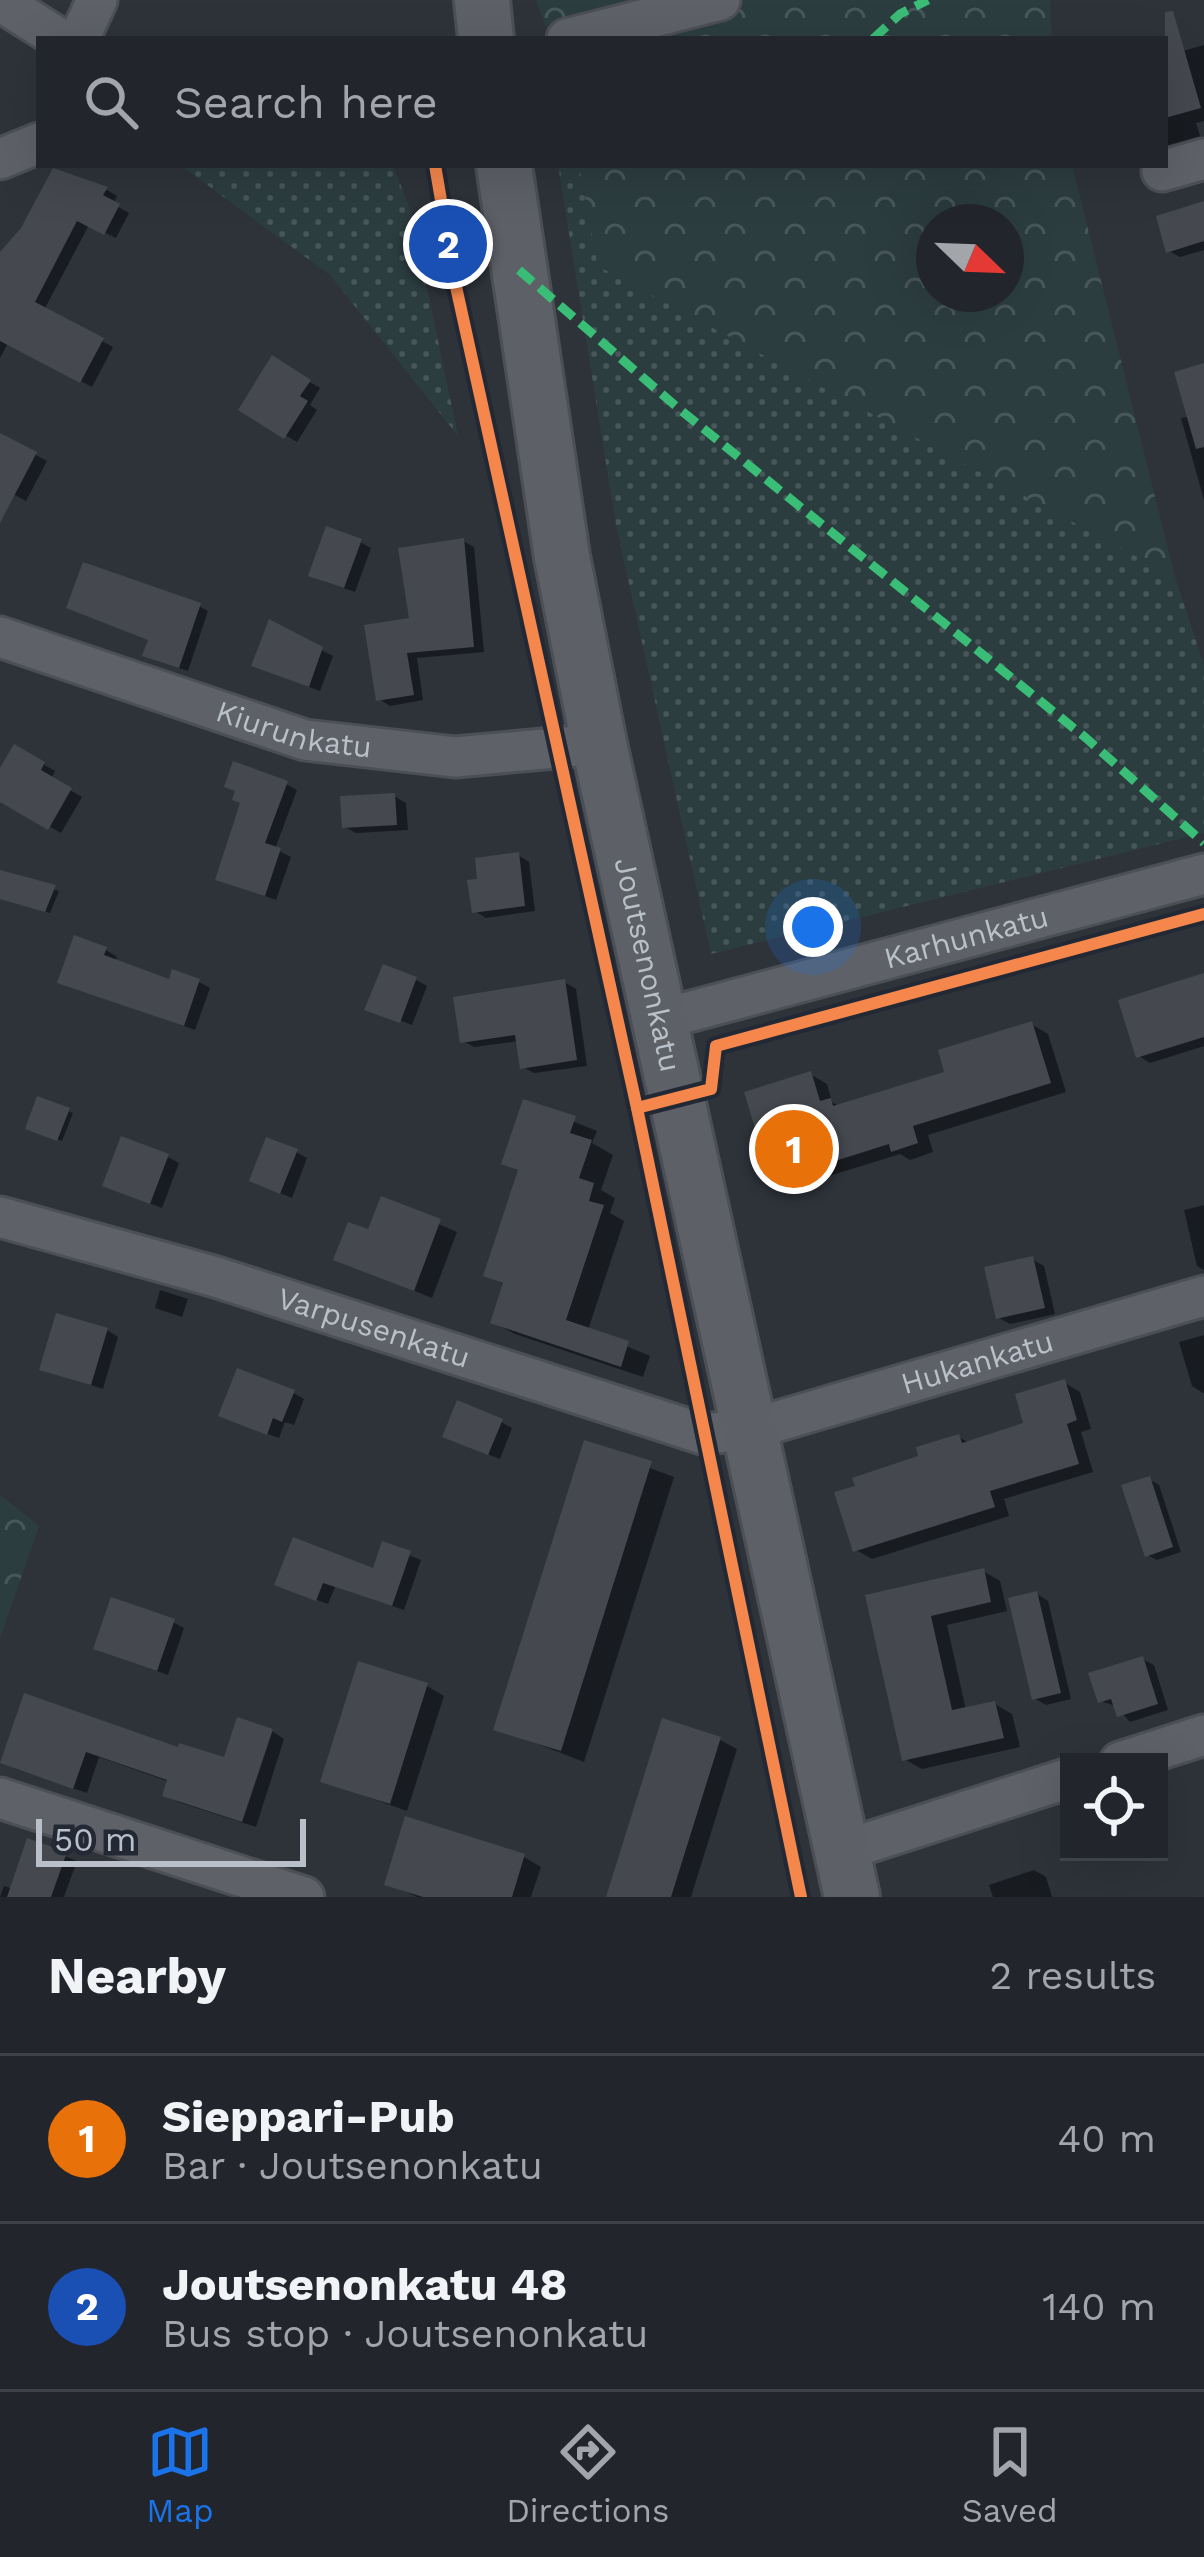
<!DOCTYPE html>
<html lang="en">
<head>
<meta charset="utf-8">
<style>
  :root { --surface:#22262c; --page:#2e3238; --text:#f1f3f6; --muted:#a2a5a9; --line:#3f4348; --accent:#1a73e8 }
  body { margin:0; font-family:"Work Sans",sans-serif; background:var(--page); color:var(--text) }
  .controls { position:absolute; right:36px; bottom:36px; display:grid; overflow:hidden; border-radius:0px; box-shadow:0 12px 48px #0002 }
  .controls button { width:108px; height:108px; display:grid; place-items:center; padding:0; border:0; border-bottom:3px solid var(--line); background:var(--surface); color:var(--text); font:60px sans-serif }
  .compass { position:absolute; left:916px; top:204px; width:108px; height:108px; border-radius:50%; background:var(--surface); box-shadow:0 12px 48px #0002; rotate:113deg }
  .scale { position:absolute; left:36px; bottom:30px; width:270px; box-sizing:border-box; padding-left:12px; border:6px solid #bac0ca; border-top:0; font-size:33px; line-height:42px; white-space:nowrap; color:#bac0ca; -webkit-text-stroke:9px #222935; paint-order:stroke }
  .you { position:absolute; left:813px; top:927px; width:42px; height:42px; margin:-30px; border:9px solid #fff; border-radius:50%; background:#1a73e8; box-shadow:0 0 0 18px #1a73e833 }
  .badge { display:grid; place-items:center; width:78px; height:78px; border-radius:50%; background:var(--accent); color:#fff; font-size:39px; font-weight:700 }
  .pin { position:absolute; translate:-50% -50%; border:6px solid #fff; box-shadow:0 3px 12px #0006 }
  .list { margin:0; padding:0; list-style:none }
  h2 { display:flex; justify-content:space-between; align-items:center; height:156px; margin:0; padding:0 48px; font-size:51px }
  h2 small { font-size:39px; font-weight:400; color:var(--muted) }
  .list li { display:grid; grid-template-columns:78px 1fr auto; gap:36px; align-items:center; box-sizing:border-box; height:168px; padding:0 48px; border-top:3px solid var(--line) }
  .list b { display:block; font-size:45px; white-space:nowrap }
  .list p { margin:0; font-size:39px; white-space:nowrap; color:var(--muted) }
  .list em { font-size:39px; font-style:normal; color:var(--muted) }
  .icon { flex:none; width:66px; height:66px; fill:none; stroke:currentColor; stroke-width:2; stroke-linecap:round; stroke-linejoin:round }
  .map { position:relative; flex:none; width:1204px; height:1897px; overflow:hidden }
  .search { position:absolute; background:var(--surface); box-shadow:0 12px 48px #0002; left:36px; right:36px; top:36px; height:132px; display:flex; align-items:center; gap:30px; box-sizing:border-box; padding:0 42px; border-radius:0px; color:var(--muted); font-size:45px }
  .sheet { height:492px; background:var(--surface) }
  nav { display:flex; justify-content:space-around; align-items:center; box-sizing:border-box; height:168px; border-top:3px solid var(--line); background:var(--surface); font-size:33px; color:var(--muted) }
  nav a { display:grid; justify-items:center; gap:6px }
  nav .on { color:var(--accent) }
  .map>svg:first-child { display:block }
  .grass { fill:url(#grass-dots) }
  .forest { fill:url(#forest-crowns); fill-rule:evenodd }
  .shadow { fill:#0007 }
  .building { fill:#45494f }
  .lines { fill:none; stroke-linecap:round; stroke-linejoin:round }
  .minor-casing { stroke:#4c4f55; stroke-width:45 }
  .secondary-casing { stroke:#4c4f55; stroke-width:60 }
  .minor { stroke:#5e6268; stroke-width:39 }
  .secondary { stroke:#5d6067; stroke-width:54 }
  .quiet { stroke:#3abd76; stroke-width:9; stroke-dasharray:18 9; stroke-linecap:butt }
  .cycleway-casing { stroke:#222935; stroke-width:20 }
  .cycleway { stroke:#f5874c; stroke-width:12 }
  .labels { text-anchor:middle; stroke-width:9; stroke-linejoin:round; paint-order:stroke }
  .street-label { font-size:30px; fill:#bac0ca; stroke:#222935 }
</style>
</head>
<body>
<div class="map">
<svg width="1204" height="1897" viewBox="0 0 1204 1897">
  <defs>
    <pattern id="grass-dots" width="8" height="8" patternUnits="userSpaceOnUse" patternTransform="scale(3)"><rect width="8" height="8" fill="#2c3d40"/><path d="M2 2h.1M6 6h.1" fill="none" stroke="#48575a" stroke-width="1.8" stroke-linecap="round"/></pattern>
    <pattern id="forest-crowns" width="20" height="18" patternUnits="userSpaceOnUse" patternTransform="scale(3)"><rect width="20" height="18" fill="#2c3d40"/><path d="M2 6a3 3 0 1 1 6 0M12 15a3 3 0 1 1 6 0" fill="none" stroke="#48575a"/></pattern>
  </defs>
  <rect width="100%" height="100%" fill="#2e333a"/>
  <!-- grass -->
  <g class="grass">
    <path d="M 180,165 L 393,165 L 411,212 L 458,436 L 330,275 Z"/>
    <path d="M 558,165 L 579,165 L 598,266 L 1175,577 L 1204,665 L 1204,833 L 711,954 L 616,525 Z"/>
  </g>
  <!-- forest -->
  <g class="forest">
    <path d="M 536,0 L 1050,0 L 1052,39 L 550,39 Z"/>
    <path d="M 579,165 L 1072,165 L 1175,577 L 598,266 ZM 1006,222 L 1006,294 L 934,294 L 934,222 Z"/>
    <path d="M 0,1495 L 39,1526 L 0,1638 Z"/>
  </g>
  <!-- shadow -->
  <g class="shadow">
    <path d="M 1204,45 L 1204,121 L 1196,123 L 1200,136 L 1165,146 L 1165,56 Z"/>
    <path d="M 54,171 L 107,190 L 117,196 L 113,204 L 129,213 L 116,238 L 89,225 L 44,310 L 113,347 L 92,387 L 8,343 L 0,358 L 0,270 Z"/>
    <path d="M 1204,209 L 1204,250 L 1180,257 L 1169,251 Z"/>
    <path d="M 273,360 L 320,388 L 310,405 L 317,410 L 297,442 L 242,409 Z"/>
    <path d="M 1204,366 L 1204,500 L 1181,418 L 1190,417 Z"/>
    <path d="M 0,436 L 47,461 L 26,501 L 0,487 Z"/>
    <path d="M 463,541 L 474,547 L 484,652 L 417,658 L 423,700 L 390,706 L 379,699 L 413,620 Z"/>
    <path d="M 360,542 L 371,548 L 355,592 L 323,581 Z"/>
    <path d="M 199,606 L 208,611 L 188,671 L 155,660 Z"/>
    <path d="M 270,623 L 333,656 L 320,691 L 266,671 Z"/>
    <path d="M 15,748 L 55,771 L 51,779 L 82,797 L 61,833 L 0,798 L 0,774 Z"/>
    <path d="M 286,784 L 297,790 L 275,849 L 291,857 L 276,900 L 218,879 Z"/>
    <path d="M 394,796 L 406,803 L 408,830 L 356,833 L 345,827 Z"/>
    <path d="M 518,855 L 529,862 L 535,911 L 486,918 L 475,911 Z"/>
    <path d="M 5,874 L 59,891 L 50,913 L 0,897 Z"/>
    <path d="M 106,950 L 117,957 L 115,962 L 171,982 L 199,982 L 210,988 L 195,1030 L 60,982 Z"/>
    <path d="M 1204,976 L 1204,1046 L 1150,1063 L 1139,1056 Z"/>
    <path d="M 416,980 L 427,986 L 412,1025 L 376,1011 Z"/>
    <path d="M 564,982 L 576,989 L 587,1066 L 534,1073 L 523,1067 L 519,1041 L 474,1047 L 463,1041 Z"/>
    <path d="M 1031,1024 L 1048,1034 L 1066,1092 L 928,1135 L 933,1152 L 910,1160 L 900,1154 L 800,1185 L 783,1176 L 774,1146 L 762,1139 L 810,1074 L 827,1084 L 832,1102 L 841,1107 L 948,1074 Z"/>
    <path d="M 525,1102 L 597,1131 L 592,1143 L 613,1155 L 601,1190 L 615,1198 L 610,1213 L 624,1221 L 588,1330 L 650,1356 L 643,1377 L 515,1334 L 493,1322 L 505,1285 L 486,1275 L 521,1172 L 505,1163 Z"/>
    <path d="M 68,1111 L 73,1113 L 62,1141 L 33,1130 Z"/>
    <path d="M 296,1152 L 307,1158 L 292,1198 L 263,1186 Z"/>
    <path d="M 168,1157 L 179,1163 L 162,1208 L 117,1191 Z"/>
    <path d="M 382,1200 L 457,1232 L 432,1298 L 337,1259 L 370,1233 Z"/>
    <path d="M 1204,1205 L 1204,1270 L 1197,1266 L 1184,1210 Z"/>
    <path d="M 1033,1260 L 1044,1266 L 1055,1314 L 1010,1324 L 999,1318 Z"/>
    <path d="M 160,1290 L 188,1299 L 182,1317 L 155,1308 Z"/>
    <path d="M 107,1330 L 118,1337 L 103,1389 L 43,1369 Z"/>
    <path d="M 1204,1335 L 1204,1393 L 1203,1393 L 1192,1386 L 1179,1342 Z"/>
    <path d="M 1065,1383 L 1080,1392 L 1091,1429 L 1081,1432 L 1093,1472 L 1004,1499 L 1009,1516 L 872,1559 L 856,1550 L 922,1458 L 958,1437 L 970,1443 L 1027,1425 Z"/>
    <path d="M 294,1393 L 304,1399 L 294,1425 L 285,1422 L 279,1438 L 233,1421 Z"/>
    <path d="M 501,1422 L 512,1428 L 500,1459 L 457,1442 Z"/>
    <path d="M 586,1444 L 674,1477 L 584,1762 L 497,1728 Z"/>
    <path d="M 1149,1479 L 1159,1485 L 1181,1552 L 1157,1560 L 1147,1555 Z"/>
    <path d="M 384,1545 L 421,1560 L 404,1610 L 335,1587 L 328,1604 L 289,1590 L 375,1572 Z"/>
    <path d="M 983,1571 L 1000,1581 L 1007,1611 L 947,1625 L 966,1710 L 995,1704 L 1012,1714 L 1020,1747 L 922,1769 L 904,1759 L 868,1597 Z"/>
    <path d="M 1037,1594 L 1048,1601 L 1071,1699 L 1046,1705 L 1034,1698 Z"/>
    <path d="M 173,1622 L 184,1628 L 168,1675 L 108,1654 Z"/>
    <path d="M 1142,1659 L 1154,1665 L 1168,1710 L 1130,1722 L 1116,1706 L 1100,1701 Z"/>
    <path d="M 427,1686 L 444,1696 L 407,1811 L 323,1781 Z"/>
    <path d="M 26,1697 L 180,1751 L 226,1760 L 272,1731 L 284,1739 L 256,1827 L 178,1802 L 165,1795 L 170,1782 L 99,1757 L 87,1793 L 16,1769 L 3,1761 Z"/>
    <path d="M 720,1740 L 737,1749 L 691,1897 L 609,1897 Z"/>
    <path d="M 29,1842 L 77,1861 L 64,1897 L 48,1897 Z"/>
    <path d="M 524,1857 L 541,1867 L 531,1897 L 417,1897 L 387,1883 Z"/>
    <path d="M 1034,1870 L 1046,1877 L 1052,1897 L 993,1897 L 989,1885 Z"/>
    <path d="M 4,1886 L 27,1893 L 33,1897 L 0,1897 Z"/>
  </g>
  <!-- building -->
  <g class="building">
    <path d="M 1173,11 L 1201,108 L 1165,118 L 1165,12 Z"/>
    <path d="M 53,168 L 108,187 L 103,195 L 120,204 L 104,235 L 77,221 L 35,302 L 104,338 L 80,383 L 0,341 L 0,252 L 21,228 Z"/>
    <path d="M 1204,201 L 1204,241 L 1166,253 L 1156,216 Z"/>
    <path d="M 272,355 L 311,380 L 300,396 L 308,401 L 284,439 L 238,410 Z"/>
    <path d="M 1204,363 L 1204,447 L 1196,449 L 1174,372 Z"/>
    <path d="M 0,433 L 37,452 L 0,523 Z"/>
    <path d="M 326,526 L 362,539 L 344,588 L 308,576 Z"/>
    <path d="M 464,538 L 474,647 L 407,653 L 414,695 L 376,701 L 364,625 L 409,618 L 398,548 Z"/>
    <path d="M 83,562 L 201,603 L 179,668 L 142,656 L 148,640 L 66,608 Z"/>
    <path d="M 269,619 L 323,647 L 309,687 L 251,666 Z"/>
    <path d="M 14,744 L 45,762 L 41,770 L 72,788 L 48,830 L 0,802 L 0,768 Z"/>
    <path d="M 233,761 L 288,781 L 265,843 L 281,848 L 265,896 L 215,880 L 240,803 L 232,800 L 235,791 L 224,787 Z"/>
    <path d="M 395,793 L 397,825 L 342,828 L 340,796 Z"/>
    <path d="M 519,852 L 525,906 L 472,913 L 467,880 L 477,879 L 475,858 Z"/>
    <path d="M 0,870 L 56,885 L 45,912 L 0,899 Z"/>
    <path d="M 74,935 L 107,947 L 104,955 L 169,979 L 172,969 L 200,979 L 184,1026 L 57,983 Z"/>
    <path d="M 383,964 L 417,977 L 400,1023 L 364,1010 Z"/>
    <path d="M 1204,973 L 1204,1037 L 1136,1058 L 1118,1000 Z"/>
    <path d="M 565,979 L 577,1060 L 520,1069 L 515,1035 L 460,1043 L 453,997 Z"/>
    <path d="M 1032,1021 L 1051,1083 L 913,1126 L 918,1143 L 891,1152 L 889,1144 L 781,1178 L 768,1138 L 759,1141 L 744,1092 L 811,1071 L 820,1101 L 831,1098 L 833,1106 L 944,1072 L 938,1050 Z"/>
    <path d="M 37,1096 L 70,1108 L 57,1141 L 25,1129 Z"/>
    <path d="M 523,1099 L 576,1116 L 570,1133 L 592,1140 L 579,1178 L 594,1183 L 589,1201 L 604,1205 L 566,1320 L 629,1341 L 621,1367 L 490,1323 L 503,1283 L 483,1276 L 518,1170 L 501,1164 Z"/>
    <path d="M 121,1136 L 169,1154 L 150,1204 L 102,1186 Z"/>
    <path d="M 266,1137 L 298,1149 L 280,1194 L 249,1181 Z"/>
    <path d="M 381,1196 L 441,1219 L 414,1291 L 333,1260 L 348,1222 L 368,1229 Z"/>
    <path d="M 1033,1256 L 1045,1308 L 996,1319 L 984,1267 Z"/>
    <path d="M 56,1313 L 108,1328 L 91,1385 L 39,1370 Z"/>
    <path d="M 237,1368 L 295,1390 L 282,1422 L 273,1418 L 267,1435 L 218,1416 Z"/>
    <path d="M 1065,1379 L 1077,1420 L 1067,1424 L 1079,1464 L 990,1491 L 995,1507 L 853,1552 L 834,1492 L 855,1486 L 852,1478 L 918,1456 L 916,1447 L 959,1434 L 962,1443 L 1023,1423 L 1015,1394 Z"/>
    <path d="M 457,1400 L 503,1419 L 488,1455 L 442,1437 Z"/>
    <path d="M 584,1440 L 652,1461 L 561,1751 L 493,1730 Z"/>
    <path d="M 1150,1476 L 1173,1547 L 1145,1557 L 1121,1485 Z"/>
    <path d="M 293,1537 L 373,1568 L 382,1541 L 411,1551 L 392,1606 L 323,1583 L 316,1601 L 274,1585 Z"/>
    <path d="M 984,1568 L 991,1602 L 931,1616 L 952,1710 L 995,1701 L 1004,1738 L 902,1761 L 865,1595 Z"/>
    <path d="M 1037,1591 L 1061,1693 L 1032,1700 L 1008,1598 Z"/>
    <path d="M 111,1597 L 175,1619 L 157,1671 L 93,1649 Z"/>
    <path d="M 1143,1656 L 1158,1704 L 1117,1717 L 1111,1699 L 1098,1703 L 1088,1673 Z"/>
    <path d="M 358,1661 L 428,1683 L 390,1804 L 320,1782 Z"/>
    <path d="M 24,1693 L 178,1747 L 179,1743 L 224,1757 L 237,1717 L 273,1729 L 242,1822 L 162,1796 L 167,1780 L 86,1752 L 73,1789 L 0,1763 Z"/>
    <path d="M 662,1718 L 721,1737 L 671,1897 L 606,1897 Z"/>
    <path d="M 405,1816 L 525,1854 L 512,1897 L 423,1897 L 384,1885 Z"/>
    <path d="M 27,1838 L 67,1852 L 51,1897 L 7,1897 Z"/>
  </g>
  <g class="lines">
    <!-- minor casing -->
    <g class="minor-casing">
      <g id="minor">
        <path d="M 0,1 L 60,39"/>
        <path d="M 79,39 L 97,0"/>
        <path d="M 567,39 L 720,0"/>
        <path d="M 0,159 L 39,143"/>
        <path d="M 1162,171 L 1204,159"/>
        <path id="s1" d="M 0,637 L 305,740 L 455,757 L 599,744"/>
        <path id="s2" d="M 662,1019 L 1204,874"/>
        <path id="s3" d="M 0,1217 L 216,1277 L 703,1434 L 748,1430 L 1204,1296"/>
        <path d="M 1120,1762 L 1204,1735"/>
        <path d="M 0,1798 L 304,1897"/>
        <path d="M 842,1851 L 1069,1778"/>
      </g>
    </g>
    <!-- secondary casing -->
    <g class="secondary-casing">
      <g id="secondary">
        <path d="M 482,0 L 486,39"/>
        <path id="s4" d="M 504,165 L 562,557 L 599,744 L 852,1897"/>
      </g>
    </g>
    <!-- minor -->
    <use href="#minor" class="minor"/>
    <!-- secondary -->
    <use href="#secondary" class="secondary"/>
    <!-- quiet -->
    <g class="quiet">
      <path d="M 873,39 L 900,14 L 928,0"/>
      <path d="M 519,270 L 678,408 L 1086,738 L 1204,843"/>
    </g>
    <!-- cycleway casing -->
    <g class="cycleway-casing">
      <g id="cycleway">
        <path d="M 435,165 L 455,282 L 637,1108 L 801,1897"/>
        <path d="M 637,1108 L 711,1089 L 716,1046 L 1204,914"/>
      </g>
    </g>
    <!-- cycleway -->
    <use href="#cycleway" class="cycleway"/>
  </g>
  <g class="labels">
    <!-- street labels -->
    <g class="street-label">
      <text dy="10" stroke="none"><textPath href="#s1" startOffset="309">Kiurunkatu</textPath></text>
      <text dy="10" stroke="none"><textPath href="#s2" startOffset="315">Karhunkatu</textPath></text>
      <text dy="10" stroke="none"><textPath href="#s4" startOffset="813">Joutsenonkatu</textPath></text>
      <text dy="10" stroke="none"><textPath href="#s3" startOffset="390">Varpusenkatu</textPath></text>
      <text dy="10" stroke="none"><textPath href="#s3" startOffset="1020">Hukankatu</textPath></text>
    </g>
  </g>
</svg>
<div class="controls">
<button><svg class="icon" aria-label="locate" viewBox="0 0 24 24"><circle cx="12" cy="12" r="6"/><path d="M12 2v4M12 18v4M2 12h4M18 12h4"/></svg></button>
</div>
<svg class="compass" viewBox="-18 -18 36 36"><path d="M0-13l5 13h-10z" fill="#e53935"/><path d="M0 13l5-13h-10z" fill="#a2a5a9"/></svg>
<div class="scale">50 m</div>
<div class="you"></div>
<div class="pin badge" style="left:794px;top:1149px;background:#e8710a">1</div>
<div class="pin badge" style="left:448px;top:244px;background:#1a4fb4">2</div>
<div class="search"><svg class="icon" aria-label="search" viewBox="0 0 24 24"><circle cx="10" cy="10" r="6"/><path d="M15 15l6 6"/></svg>Search here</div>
</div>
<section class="sheet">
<h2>Nearby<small>2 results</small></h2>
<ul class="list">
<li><span class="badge" style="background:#e8710a">1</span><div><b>Sieppari-Pub</b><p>Bar · Joutsenonkatu</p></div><em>40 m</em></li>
<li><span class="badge" style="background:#1a4fb4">2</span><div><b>Joutsenonkatu 48</b><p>Bus stop · Joutsenonkatu</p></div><em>140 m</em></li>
</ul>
</section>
<nav>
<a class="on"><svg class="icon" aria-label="map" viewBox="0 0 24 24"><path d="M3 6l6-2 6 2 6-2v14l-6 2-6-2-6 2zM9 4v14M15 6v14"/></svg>Map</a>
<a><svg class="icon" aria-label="directions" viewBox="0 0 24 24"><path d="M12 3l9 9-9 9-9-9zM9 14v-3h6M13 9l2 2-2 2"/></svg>Directions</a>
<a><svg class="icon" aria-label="saved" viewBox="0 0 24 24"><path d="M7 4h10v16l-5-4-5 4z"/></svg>Saved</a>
</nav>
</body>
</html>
